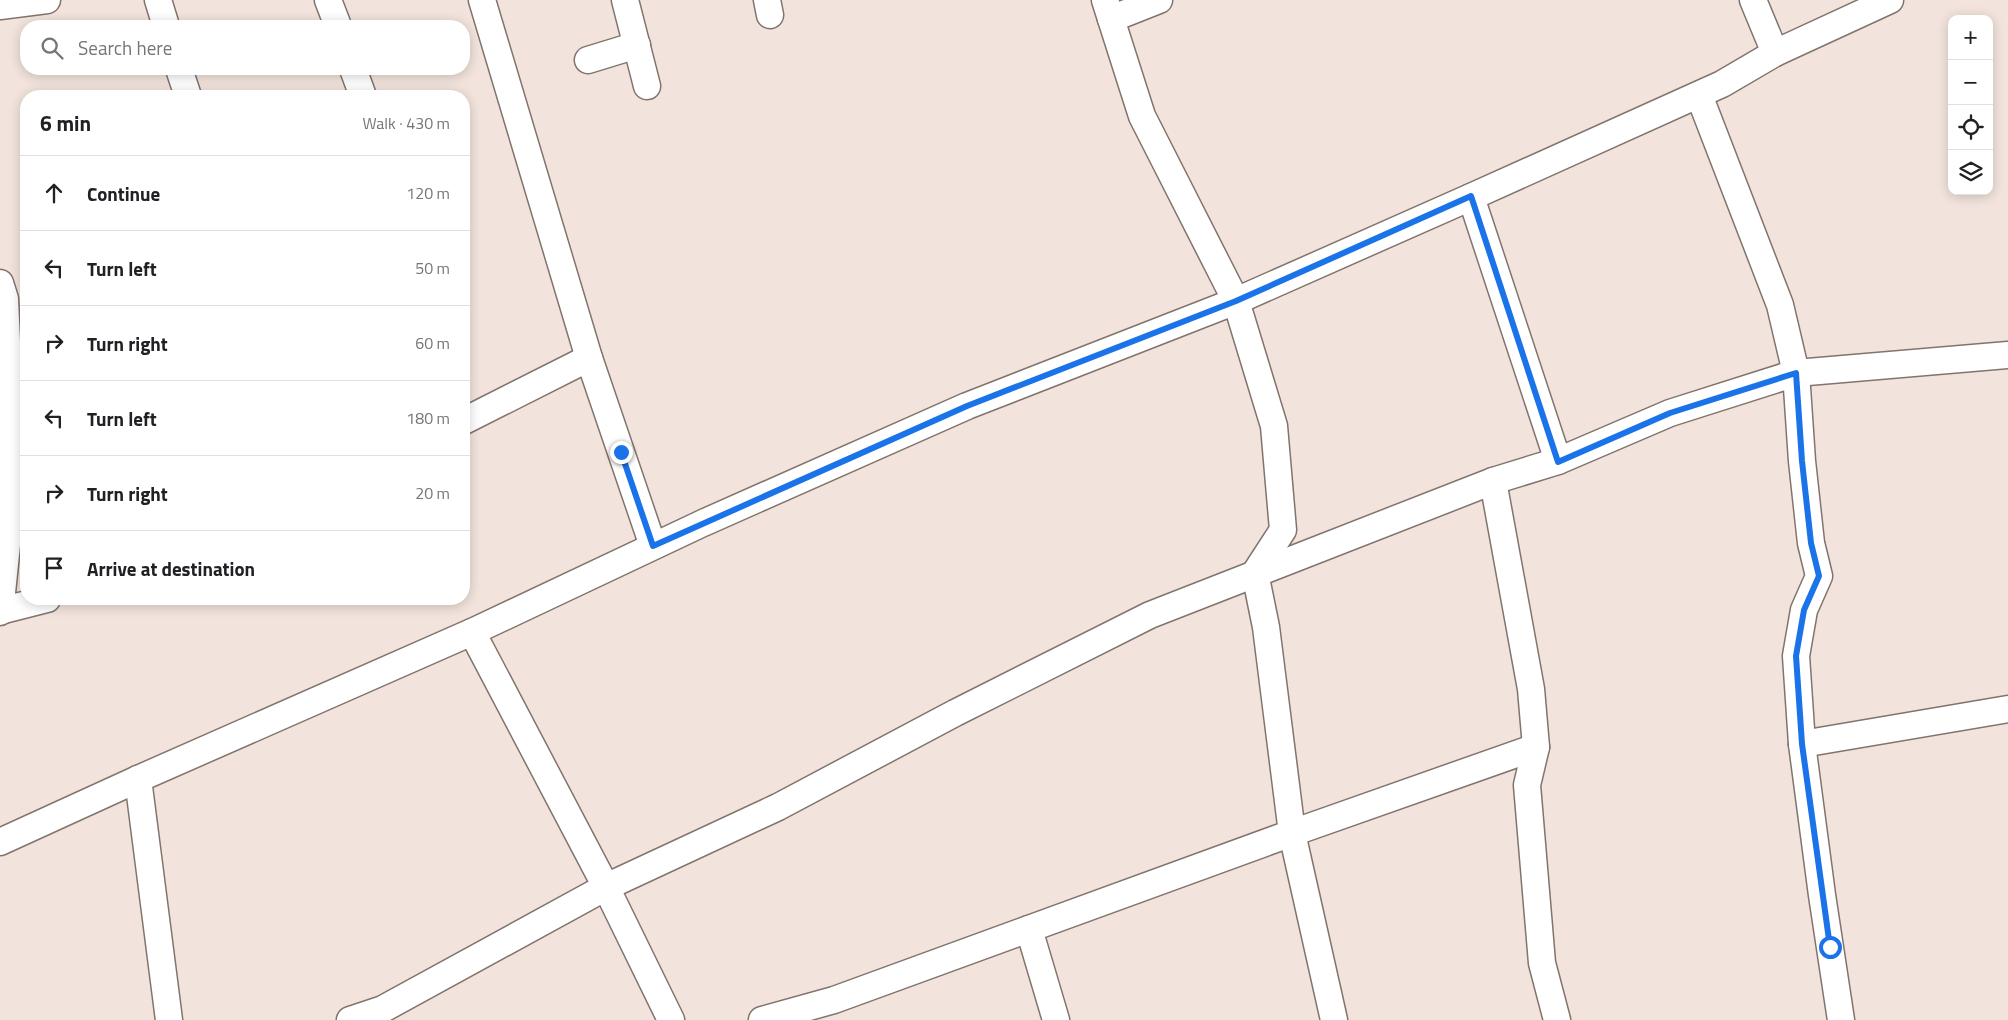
<!DOCTYPE html>
<html lang="en">
<head>
<meta charset="utf-8">
<style>
  :root { --surface:#fff; --page:#f6f6f6; --text:#202124; --muted:#757577; --line:#e0e0e0 }
  body { margin:0; font-family:"Titillium Web",sans-serif; background:var(--page); color:var(--text) }
  .controls { position:absolute; right:15px; top:15px; display:grid; overflow:hidden; border-radius:10px; box-shadow:0 2px 12px #0003 }
  .controls button { width:45px; height:45px; display:grid; place-items:center; padding:0; border:0; border-bottom:1px solid var(--line); background:var(--surface); color:var(--text); font:25px sans-serif }
  .stop { position:absolute; width:15px; height:15px; margin:-11px; border:4px solid #1a73e8; border-radius:50%; background:#fff }
  .stop.end { background:#1a73e8; border-color:#fff; box-shadow:0 1px 5px #0008 }
  .list { margin:0; padding:0; list-style:none }
  h2 { display:flex; justify-content:space-between; align-items:center; height:65px; margin:0; padding:0 20px; font-size:21px }
  h2 small { font-size:16px; font-weight:400; color:var(--muted) }
  .list li { display:grid; grid-template-columns:32px 1fr auto; gap:15px; align-items:center; box-sizing:border-box; height:75px; padding:0 20px; border-top:1px solid var(--line) }
  .list b { display:block; font-size:19px; white-space:nowrap }
  .list em { font-size:16px; font-style:normal; color:var(--muted) }
  .icon { flex:none; width:28px; height:28px; fill:none; stroke:currentColor; stroke-width:2; stroke-linecap:round; stroke-linejoin:round }
  .map { position:relative; flex:none; width:2008px; height:1020px; overflow:hidden }
  .search { position:absolute; background:var(--surface); box-shadow:0 2px 12px #0003; left:20px; top:20px; width:450px; height:55px; display:flex; align-items:center; gap:12px; box-sizing:border-box; padding:0 18px; border-radius:20px; color:var(--muted); font-size:19px }
  .panel { position:absolute; background:var(--surface); box-shadow:0 2px 12px #0003; left:20px; top:90px; width:450px; height:515px; border-radius:20px }
  .map>svg:first-child { display:block }
  .lines { fill:none; stroke-linecap:round; stroke-linejoin:round }
  .street-casing { stroke:#81746d; stroke-width:29 }
  .street { stroke:#fff; stroke-width:26 }
  .route { stroke:#1a73e8; stroke-width:6 }
</style>
</head>
<body>
<div class="map">
<svg width="2008" height="1020" viewBox="0 0 2008 1020">
  <rect width="100%" height="100%" fill="#f2e4dc"/>
  <g class="lines">
    <!-- street casing -->
    <g class="street-casing">
      <g id="street">
        <path d="M 158,0 L 166,26"/>
        <path d="M 328,0 L 338,26"/>
        <path d="M 482,0 L 589,358 L 653,546"/>
        <path d="M 625,0 L 647,86"/>
        <path d="M 767,0 L 770,15"/>
        <path d="M 1105,0 L 1142,116 L 1236,301 L 1274,426 L 1283,530 L 1255,573 L 1266,627 L 1292,833 L 1334,1020"/>
        <path d="M 1753,0 L 1775,53"/>
        <path d="M 0,6 L 47,0"/>
        <path d="M 1111,19 L 1159,0"/>
        <path d="M 588,60 L 637,45"/>
        <path d="M 179,69 L 188,96"/>
        <path d="M 353,69 L 363,96"/>
        <path d="M 1699,95 L 1780,305 L 1796,373 L 1802,461 L 1811,543 L 1819,576 L 1804,610 L 1796,656 L 1802,744 L 1822,895 L 1841,1020"/>
        <path d="M 1471,197 L 1558,461"/>
        <path d="M 0,283 L 5,299 L 10,405 L 8,535 L 0,612"/>
        <path d="M 464,421 L 589,358"/>
        <path d="M 1493,481 L 1531,689 L 1536,747 L 1527,785 L 1542,963 L 1557,1020"/>
        <path d="M 0,611 L 47,599"/>
        <path d="M 472,632 L 606,887 L 671,1020"/>
        <path d="M 1802,744 L 2008,709"/>
        <path d="M 138,779 L 169,1020"/>
        <path d="M 0,842 L 138,779 L 472,632 L 703,523 L 967,406 L 1236,301 L 1471,197 L 1722,84 L 1775,53 L 1890,0"/>
        <path d="M 1029,929 L 1056,1020"/>
        <path d="M 350,1020 L 383,1009 L 606,887 L 778,807 L 955,713 L 1150,615 L 1493,481 L 1558,461 L 1670,413 L 1796,373 L 2008,355"/>
        <path d="M 762,1020 L 834,1000 L 1292,833 L 1536,747"/>
      </g>
    </g>
    <!-- street -->
    <use href="#street" class="street"/>
  </g>
  <g class="lines">
    <!-- route -->
    <path class="route" d="M 621,452 L 653,546 L 967,406 L 1236,301 L 1471,196 L 1558,462 L 1670,413 L 1796,373 L 1802,461 L 1811,543 L 1819,576 L 1804,610 L 1796,656 L 1802,744 L 1830,947"/>
  </g>
</svg>
<div class="controls">
<button>+</button>
<button>−</button>
<button><svg class="icon" aria-label="locate" viewBox="0 0 24 24"><circle cx="12" cy="12" r="6"/><path d="M12 2v4M12 18v4M2 12h4M18 12h4"/></svg></button>
<button><svg class="icon" aria-label="layers" viewBox="0 0 24 24"><path d="M12 4l9 5-9 5-9-5zM3 14l9 5 9-5"/></svg></button>
</div>
<div class="stop" style="left:1830px;top:947px"></div>
<div class="stop end" style="left:621px;top:452px"></div>
<div class="search"><svg class="icon" aria-label="search" viewBox="0 0 24 24"><circle cx="10" cy="10" r="6"/><path d="M15 15l6 6"/></svg>Search here</div>
<section class="panel">
<h2>6 min<small>Walk · 430 m</small></h2>
<ul class="list">
<li><svg class="icon" aria-label="ahead" viewBox="0 0 24 24"><path d="M12 20V5M6 11l6-6 6 6"/></svg><div><b>Continue</b></div><em>120 m</em></li>
<li><svg class="icon" aria-label="left" viewBox="0 0 24 24"><path d="M17 20v-9H6M10 6l-5 5 5 5"/></svg><div><b>Turn left</b></div><em>50 m</em></li>
<li><svg class="icon" aria-label="right" viewBox="0 0 24 24"><path d="M7 20v-9h11M14 6l5 5-5 5"/></svg><div><b>Turn right</b></div><em>60 m</em></li>
<li><svg class="icon" aria-label="left" viewBox="0 0 24 24"><path d="M17 20v-9H6M10 6l-5 5 5 5"/></svg><div><b>Turn left</b></div><em>180 m</em></li>
<li><svg class="icon" aria-label="right" viewBox="0 0 24 24"><path d="M7 20v-9h11M14 6l5 5-5 5"/></svg><div><b>Turn right</b></div><em>20 m</em></li>
<li><svg class="icon" aria-label="arrive" viewBox="0 0 24 24"><path d="M6 21V4h12l-3 4 3 4H6"/></svg><div><b>Arrive at destination</b></div></li>
</ul>
</section>
</div>
</body>
</html>
